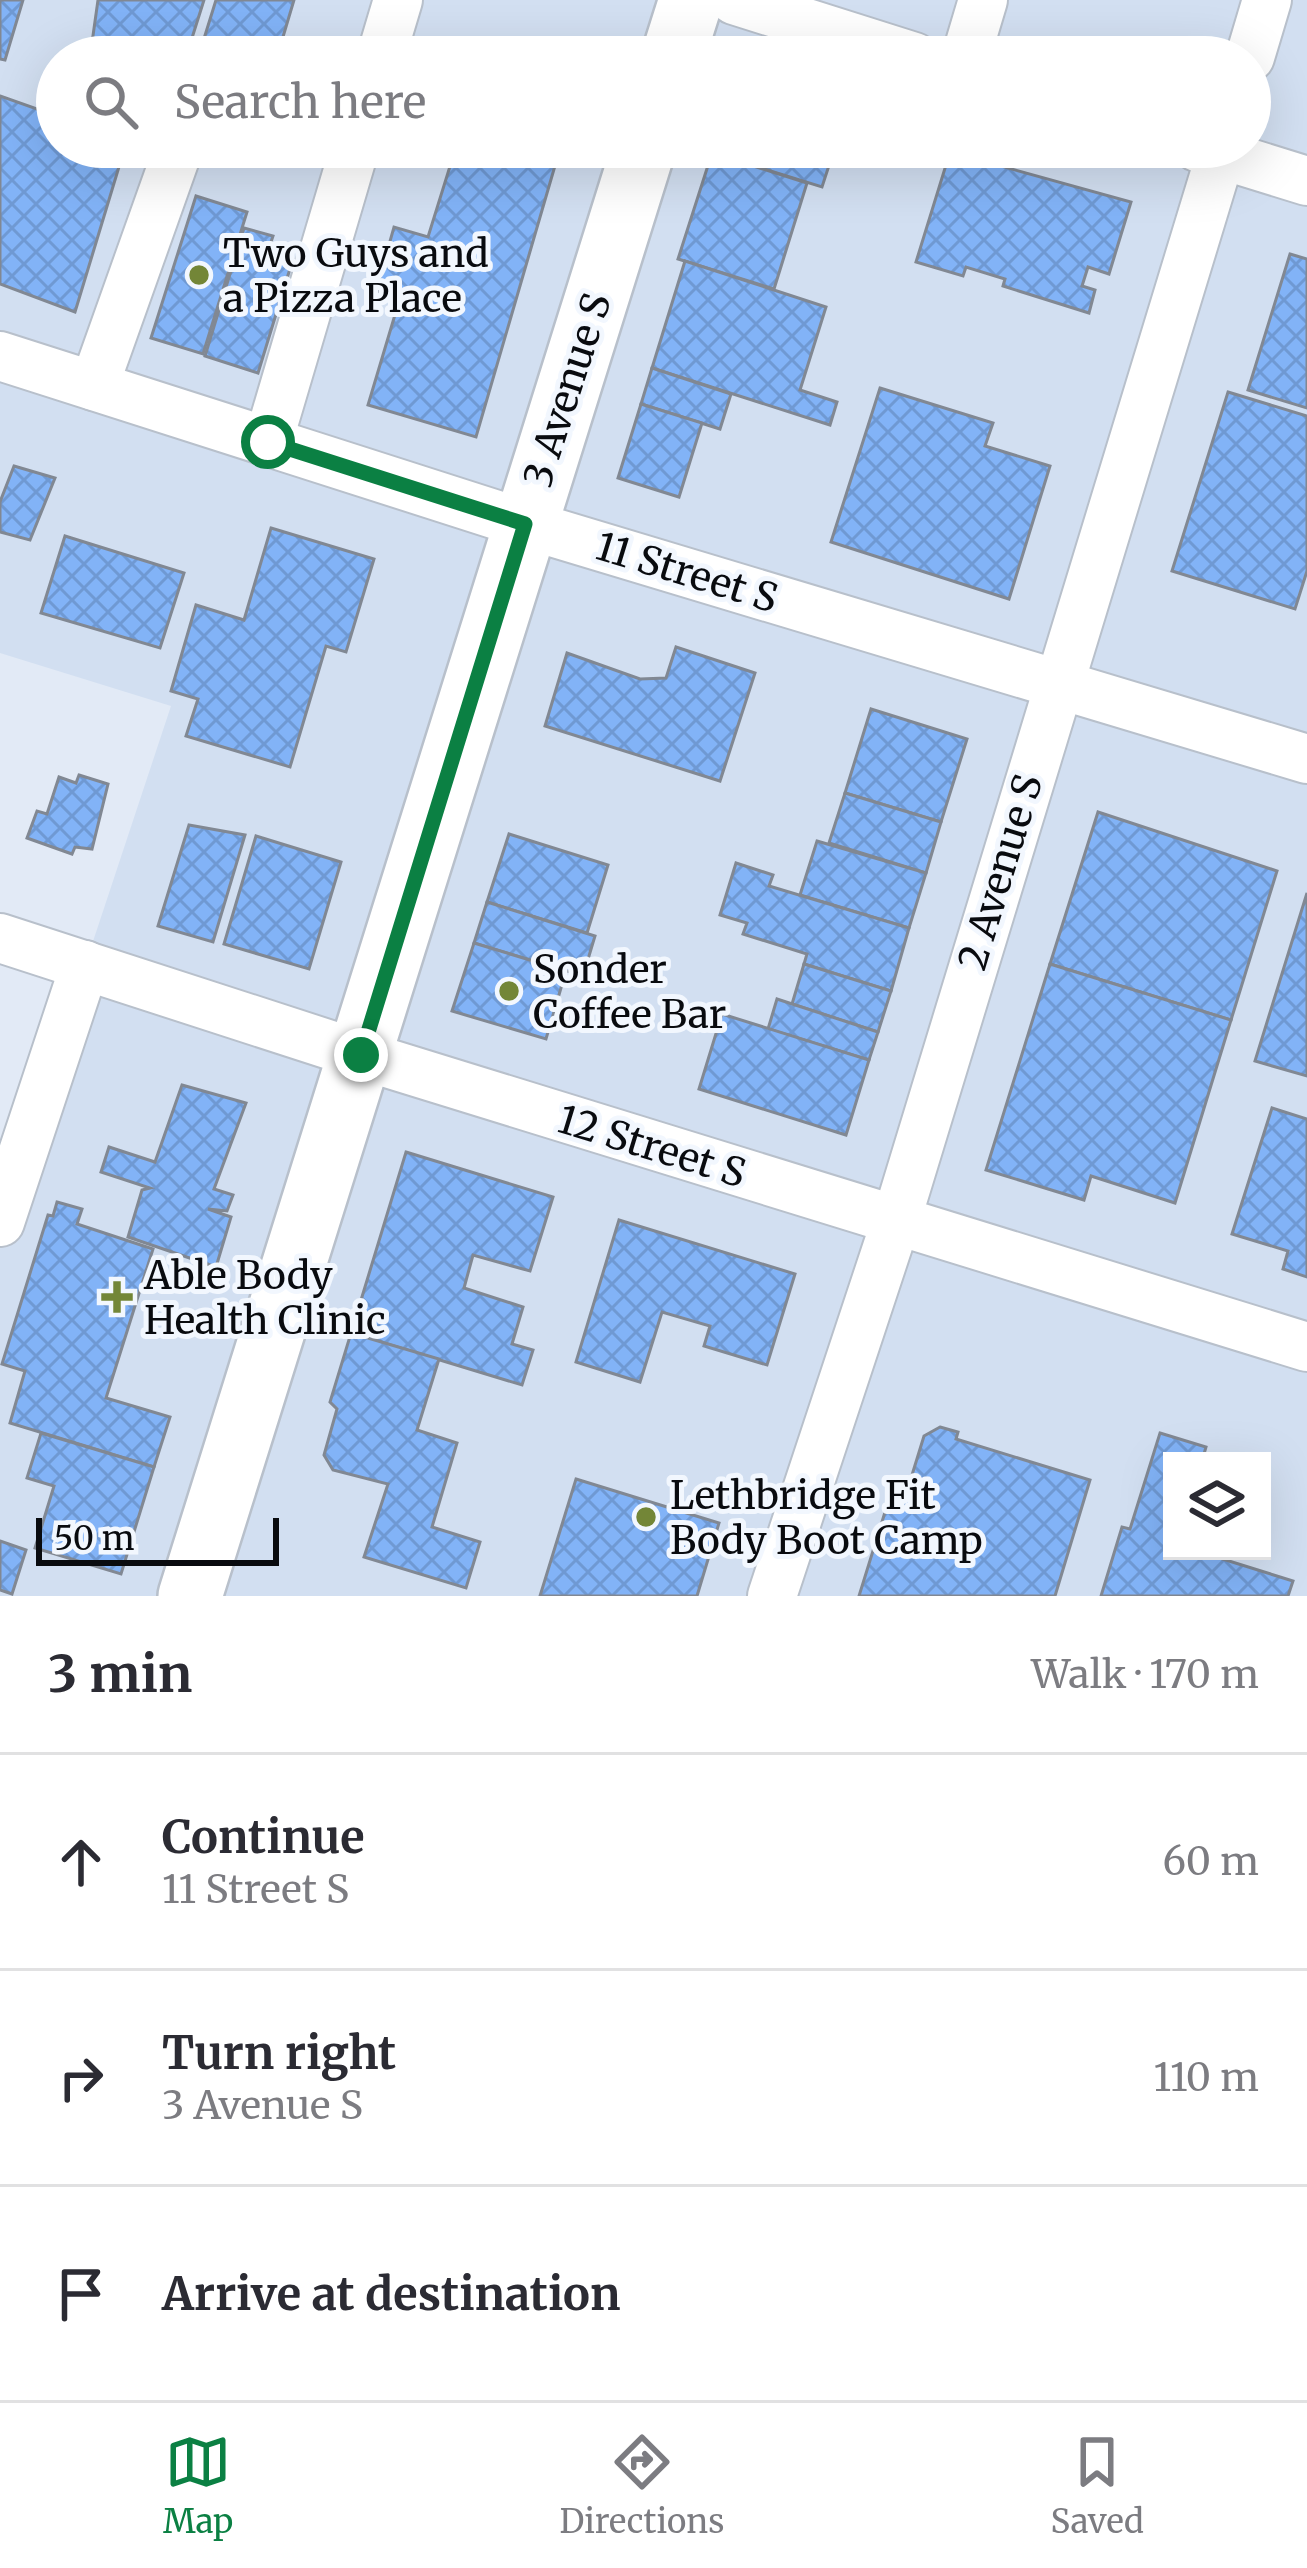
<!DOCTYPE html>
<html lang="en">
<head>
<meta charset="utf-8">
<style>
  :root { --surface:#fff; --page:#f2f2f3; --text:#2b2b33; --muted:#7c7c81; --line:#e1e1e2; --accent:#0b8043 }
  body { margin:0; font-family:Merriweather,serif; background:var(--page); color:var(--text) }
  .controls { position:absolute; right:36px; bottom:36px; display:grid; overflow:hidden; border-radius:0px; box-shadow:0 12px 48px #0002 }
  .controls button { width:108px; height:108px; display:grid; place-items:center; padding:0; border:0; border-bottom:3px solid var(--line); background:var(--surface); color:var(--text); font:60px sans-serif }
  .scale { position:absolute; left:36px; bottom:30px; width:243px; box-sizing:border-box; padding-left:12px; border:6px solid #090b0f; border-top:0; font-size:33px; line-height:42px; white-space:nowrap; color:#090b0f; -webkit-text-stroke:9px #f2f7fe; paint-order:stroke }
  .stop { position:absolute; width:36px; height:36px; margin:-27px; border:9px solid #0b8043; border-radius:50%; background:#fff }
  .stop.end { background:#0b8043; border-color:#fff; box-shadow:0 3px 12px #0008 }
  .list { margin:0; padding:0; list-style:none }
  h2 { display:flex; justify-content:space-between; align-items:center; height:156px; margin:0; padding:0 48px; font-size:51px }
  h2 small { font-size:39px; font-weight:400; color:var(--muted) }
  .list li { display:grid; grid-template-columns:78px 1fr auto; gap:36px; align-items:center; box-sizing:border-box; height:216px; padding:0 48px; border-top:3px solid var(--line) }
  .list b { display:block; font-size:45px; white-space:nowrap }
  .list p { margin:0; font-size:39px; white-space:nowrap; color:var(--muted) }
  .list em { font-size:39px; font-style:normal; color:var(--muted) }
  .icon { flex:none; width:66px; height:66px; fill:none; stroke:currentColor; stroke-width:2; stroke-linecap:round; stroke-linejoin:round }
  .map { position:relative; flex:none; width:1307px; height:1596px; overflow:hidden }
  .search { position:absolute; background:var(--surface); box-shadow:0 12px 48px #0002; left:36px; right:36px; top:36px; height:132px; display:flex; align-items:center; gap:30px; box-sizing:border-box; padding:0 42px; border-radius:66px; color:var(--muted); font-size:45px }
  .sheet { height:804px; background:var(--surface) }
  nav { display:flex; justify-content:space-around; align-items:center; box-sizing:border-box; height:168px; border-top:3px solid var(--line); background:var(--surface); font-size:33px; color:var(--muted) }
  nav a { display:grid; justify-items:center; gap:6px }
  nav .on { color:var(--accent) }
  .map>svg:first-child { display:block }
  .built { fill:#d2dff1; fill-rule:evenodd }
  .building { fill:url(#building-cross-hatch); stroke:#818893; stroke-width:3 }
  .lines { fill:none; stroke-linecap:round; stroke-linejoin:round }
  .minor-casing { stroke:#b8c0cb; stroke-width:52 }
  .major-casing { stroke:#b8c0cb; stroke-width:68 }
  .minor { stroke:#fff; stroke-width:48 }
  .major { stroke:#fff; stroke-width:63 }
  .route { stroke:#0b8043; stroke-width:15 }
  .poi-dot { fill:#738637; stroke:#f2f7fe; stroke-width:4.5 }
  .labels { text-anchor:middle; stroke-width:10; stroke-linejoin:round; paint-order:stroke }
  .poi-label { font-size:39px; fill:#090b0f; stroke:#f2f7fe; text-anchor:start }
  .street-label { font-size:39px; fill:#090b0f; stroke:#f2f7fe }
</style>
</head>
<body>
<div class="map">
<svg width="1307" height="1596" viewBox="0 0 1307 1596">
  <defs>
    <pattern id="building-cross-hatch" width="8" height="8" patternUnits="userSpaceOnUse" patternTransform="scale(3)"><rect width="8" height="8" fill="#82b3f7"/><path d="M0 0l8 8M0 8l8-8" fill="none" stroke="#6f99d3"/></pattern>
  </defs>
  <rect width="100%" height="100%" fill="#e2eaf6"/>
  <!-- built -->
  <path class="built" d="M 0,0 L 1307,0 L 1307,1596 L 0,1596 L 0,1222 L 171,706 L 0,653 ZM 57,57 L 1250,57 L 1250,147 L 57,147 ZM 1172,1461 L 1262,1461 L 1262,1551 L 1172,1551 Z"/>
  <!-- building -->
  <g class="building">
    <path d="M 0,0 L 23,0 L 5,60 L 0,59 Z"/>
    <path d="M 98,0 L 204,0 L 186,57 L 90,57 Z"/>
    <path d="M 216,0 L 294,0 L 277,57 L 235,57 L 202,45 Z"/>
    <path d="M 0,96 L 57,116 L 57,147 L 125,147 L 75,312 L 0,284 Z"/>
    <path d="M 456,147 L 542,147 L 559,152 L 476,437 L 368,405 L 400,298 L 376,291 L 394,227 L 428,237 Z"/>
    <path d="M 721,147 L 835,147 L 822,187 L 719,155 Z"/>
    <path d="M 950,152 L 1131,202 L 1109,274 L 1088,267 L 1082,286 L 1095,290 L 1089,313 L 1003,286 L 1005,279 L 966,267 L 963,276 L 916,262 Z"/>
    <path d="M 712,153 L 807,183 L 774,289 L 678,259 Z"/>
    <path d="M 196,196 L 247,212 L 203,354 L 151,338 Z"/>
    <path d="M 244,228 L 273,236 L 268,251 L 293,259 L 258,373 L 205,356 Z"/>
    <path d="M 1290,254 L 1307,259 L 1307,408 L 1248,390 Z"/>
    <path d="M 685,261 L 826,307 L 800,390 L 837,402 L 830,425 L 652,368 Z"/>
    <path d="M 652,368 L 731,394 L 720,429 L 641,404 Z"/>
    <path d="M 880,388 L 993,423 L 985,446 L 1050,466 L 1009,599 L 831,542 Z"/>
    <path d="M 1228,392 L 1307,416 L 1307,571 L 1295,609 L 1172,571 Z"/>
    <path d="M 641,404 L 702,423 L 679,497 L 618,478 Z"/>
    <path d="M 14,466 L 55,478 L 30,540 L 0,532 L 0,502 Z"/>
    <path d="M 271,528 L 374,559 L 346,652 L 326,646 L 290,767 L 186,736 L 198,699 L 171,691 L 196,605 L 244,620 Z"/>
    <path d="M 65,536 L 184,573 L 160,648 L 41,613 Z"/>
    <path d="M 676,647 L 755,673 L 720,781 L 545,726 L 567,653 L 640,679 L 666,678 Z"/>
    <path d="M 871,709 L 967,739 L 941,822 L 845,793 Z"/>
    <path d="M 79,775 L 108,784 L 92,849 L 75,847 L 72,854 L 27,838 L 37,811 L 47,814 L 59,777 L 76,783 Z"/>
    <path d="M 845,793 L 941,822 L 926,873 L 829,843 Z"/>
    <path d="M 1098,812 L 1277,871 L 1231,1020 L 1050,964 Z"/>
    <path d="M 189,825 L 245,835 L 213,942 L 158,926 Z"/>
    <path d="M 509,834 L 608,865 L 587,933 L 487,902 Z"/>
    <path d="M 256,836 L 341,862 L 309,969 L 224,944 Z"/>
    <path d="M 817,841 L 926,873 L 909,928 L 800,895 Z"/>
    <path d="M 736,863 L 773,875 L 769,886 L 909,928 L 891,991 L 804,964 L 807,954 L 743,934 L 747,923 L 720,915 Z"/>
    <path d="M 1307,893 L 1307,1076 L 1255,1061 Z"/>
    <path d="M 487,902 L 595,936 L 583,976 L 474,943 Z"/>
    <path d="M 474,943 L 566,971 L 546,1039 L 452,1011 Z"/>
    <path d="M 804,964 L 891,991 L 878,1032 L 792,1004 Z"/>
    <path d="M 1050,964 L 1231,1020 L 1175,1203 L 1091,1176 L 1084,1200 L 986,1170 Z"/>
    <path d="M 777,999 L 878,1032 L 869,1060 L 768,1029 Z"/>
    <path d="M 722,1014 L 869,1060 L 846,1135 L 699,1089 Z"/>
    <path d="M 182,1085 L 246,1103 L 214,1189 L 233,1195 L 227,1211 L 208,1209 L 231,1217 L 216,1267 L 128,1237 L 142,1190 L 150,1188 L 101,1172 L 109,1147 L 155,1162 Z"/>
    <path d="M 1272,1108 L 1307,1119 L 1307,1277 L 1283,1269 L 1288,1251 L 1232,1234 Z"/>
    <path d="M 406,1152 L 553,1197 L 530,1271 L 473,1255 L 464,1288 L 523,1307 L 512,1344 L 533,1350 L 522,1385 L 351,1333 Z"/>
    <path d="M 57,1202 L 82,1209 L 77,1224 L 153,1249 L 106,1398 L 170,1417 L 154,1467 L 10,1423 L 25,1371 L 2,1364 L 48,1215 L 53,1216 Z"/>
    <path d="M 619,1220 L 795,1274 L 767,1365 L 704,1346 L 710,1326 L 662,1312 L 640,1382 L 576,1362 Z"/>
    <path d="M 351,1333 L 439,1359 L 417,1430 L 457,1443 L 432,1527 L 480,1542 L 466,1588 L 364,1557 L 388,1484 L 333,1470 L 324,1455 L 337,1409 L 330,1402 Z"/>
    <path d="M 940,1427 L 958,1432 L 956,1439 L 1090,1480 L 1055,1596 L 859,1596 L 890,1496 L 904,1501 L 924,1436 Z"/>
    <path d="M 41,1433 L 154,1467 L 121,1574 L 35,1548 L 54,1486 L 27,1478 Z"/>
    <path d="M 1160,1433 L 1206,1447 L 1202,1461 L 1172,1461 L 1172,1551 L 1197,1551 L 1293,1581 L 1288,1596 L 1101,1596 L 1122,1527 L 1130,1529 Z"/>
    <path d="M 576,1479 L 719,1523 L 697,1596 L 540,1596 Z"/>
    <path d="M 0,1541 L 26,1550 L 12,1594 L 0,1590 Z"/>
  </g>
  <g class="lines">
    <!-- minor casing -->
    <g class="minor-casing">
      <g id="minor">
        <path d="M 734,0 L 914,57"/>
        <path d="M 381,57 L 398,0"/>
        <path d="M 966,57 L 983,0"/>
        <path d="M 1250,57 L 1267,0"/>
        <path d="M 1197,147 L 1307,181"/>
        <path d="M 0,356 L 525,524 L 1307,759"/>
        <path d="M 94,386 L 179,147"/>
        <path d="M 268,442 L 355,147"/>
        <path d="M 0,938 L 361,1055 L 1307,1347"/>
        <path d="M 0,1222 L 85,965"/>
        <path d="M 772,1596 L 896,1221 L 1223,147"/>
      </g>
    </g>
    <!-- major casing -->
    <g class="major-casing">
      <g id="major">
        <path d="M 673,57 L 691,0"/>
        <path d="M 190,1596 L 644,147"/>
      </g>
    </g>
    <!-- minor -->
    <use href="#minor" class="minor"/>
    <!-- major -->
    <use href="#major" class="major"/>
  </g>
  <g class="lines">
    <!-- route -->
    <path class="route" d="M 268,442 L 525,524 L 361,1055"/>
  </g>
  <!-- markers -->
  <g class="poi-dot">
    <circle cx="199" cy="275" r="12"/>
    <circle cx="509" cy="991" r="12"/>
    <path d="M111 1279h12v12h12v12h-12v12h-12v-12h-12v-12h12z"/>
    <circle cx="646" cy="1517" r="12"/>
  </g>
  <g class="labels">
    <!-- poi labels -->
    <g class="poi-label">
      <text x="223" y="267">Two Guys and<tspan x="223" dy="45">a Pizza Place</tspan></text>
      <text x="533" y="983">Sonder<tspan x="533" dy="45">Coffee Bar</tspan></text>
      <text x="144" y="1289">Able Body<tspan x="144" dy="45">Health Clinic</tspan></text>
      <text x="670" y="1509">Lethbridge Fit<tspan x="670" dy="45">Body Boot Camp</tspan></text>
    </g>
    <!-- street labels -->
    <g class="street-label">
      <text transform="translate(567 390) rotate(-72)" y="14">3 Avenue S</text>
      <text transform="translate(687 572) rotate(17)" y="14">11 Street S</text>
      <text transform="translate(1000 872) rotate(-73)" y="14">2 Avenue S</text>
      <text transform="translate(652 1146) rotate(17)" y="14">12 Street S</text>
    </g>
  </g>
</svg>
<div class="controls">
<button><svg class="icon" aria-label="layers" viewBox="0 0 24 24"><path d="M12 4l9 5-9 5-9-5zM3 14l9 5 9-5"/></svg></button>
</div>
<div class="scale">50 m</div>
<div class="stop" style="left:268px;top:442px"></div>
<div class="stop end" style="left:361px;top:1055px"></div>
<div class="search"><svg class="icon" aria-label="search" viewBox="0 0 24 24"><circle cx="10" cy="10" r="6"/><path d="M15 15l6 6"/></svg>Search here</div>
</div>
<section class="sheet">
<h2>3 min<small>Walk · 170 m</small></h2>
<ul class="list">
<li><svg class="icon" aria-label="ahead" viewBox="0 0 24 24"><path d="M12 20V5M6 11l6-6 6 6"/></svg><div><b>Continue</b><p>11 Street S</p></div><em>60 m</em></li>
<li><svg class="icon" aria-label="right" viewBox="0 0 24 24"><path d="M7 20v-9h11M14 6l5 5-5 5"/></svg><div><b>Turn right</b><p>3 Avenue S</p></div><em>110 m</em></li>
<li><svg class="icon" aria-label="arrive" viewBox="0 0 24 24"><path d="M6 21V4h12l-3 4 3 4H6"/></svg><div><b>Arrive at destination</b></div></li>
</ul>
</section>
<nav>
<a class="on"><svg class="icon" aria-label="map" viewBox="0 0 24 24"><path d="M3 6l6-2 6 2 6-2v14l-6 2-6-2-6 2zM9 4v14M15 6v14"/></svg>Map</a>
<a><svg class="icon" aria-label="directions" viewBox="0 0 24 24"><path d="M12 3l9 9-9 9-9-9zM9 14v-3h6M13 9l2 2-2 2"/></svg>Directions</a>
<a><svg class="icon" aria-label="saved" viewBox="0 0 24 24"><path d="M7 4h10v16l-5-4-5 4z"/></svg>Saved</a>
</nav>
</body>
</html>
